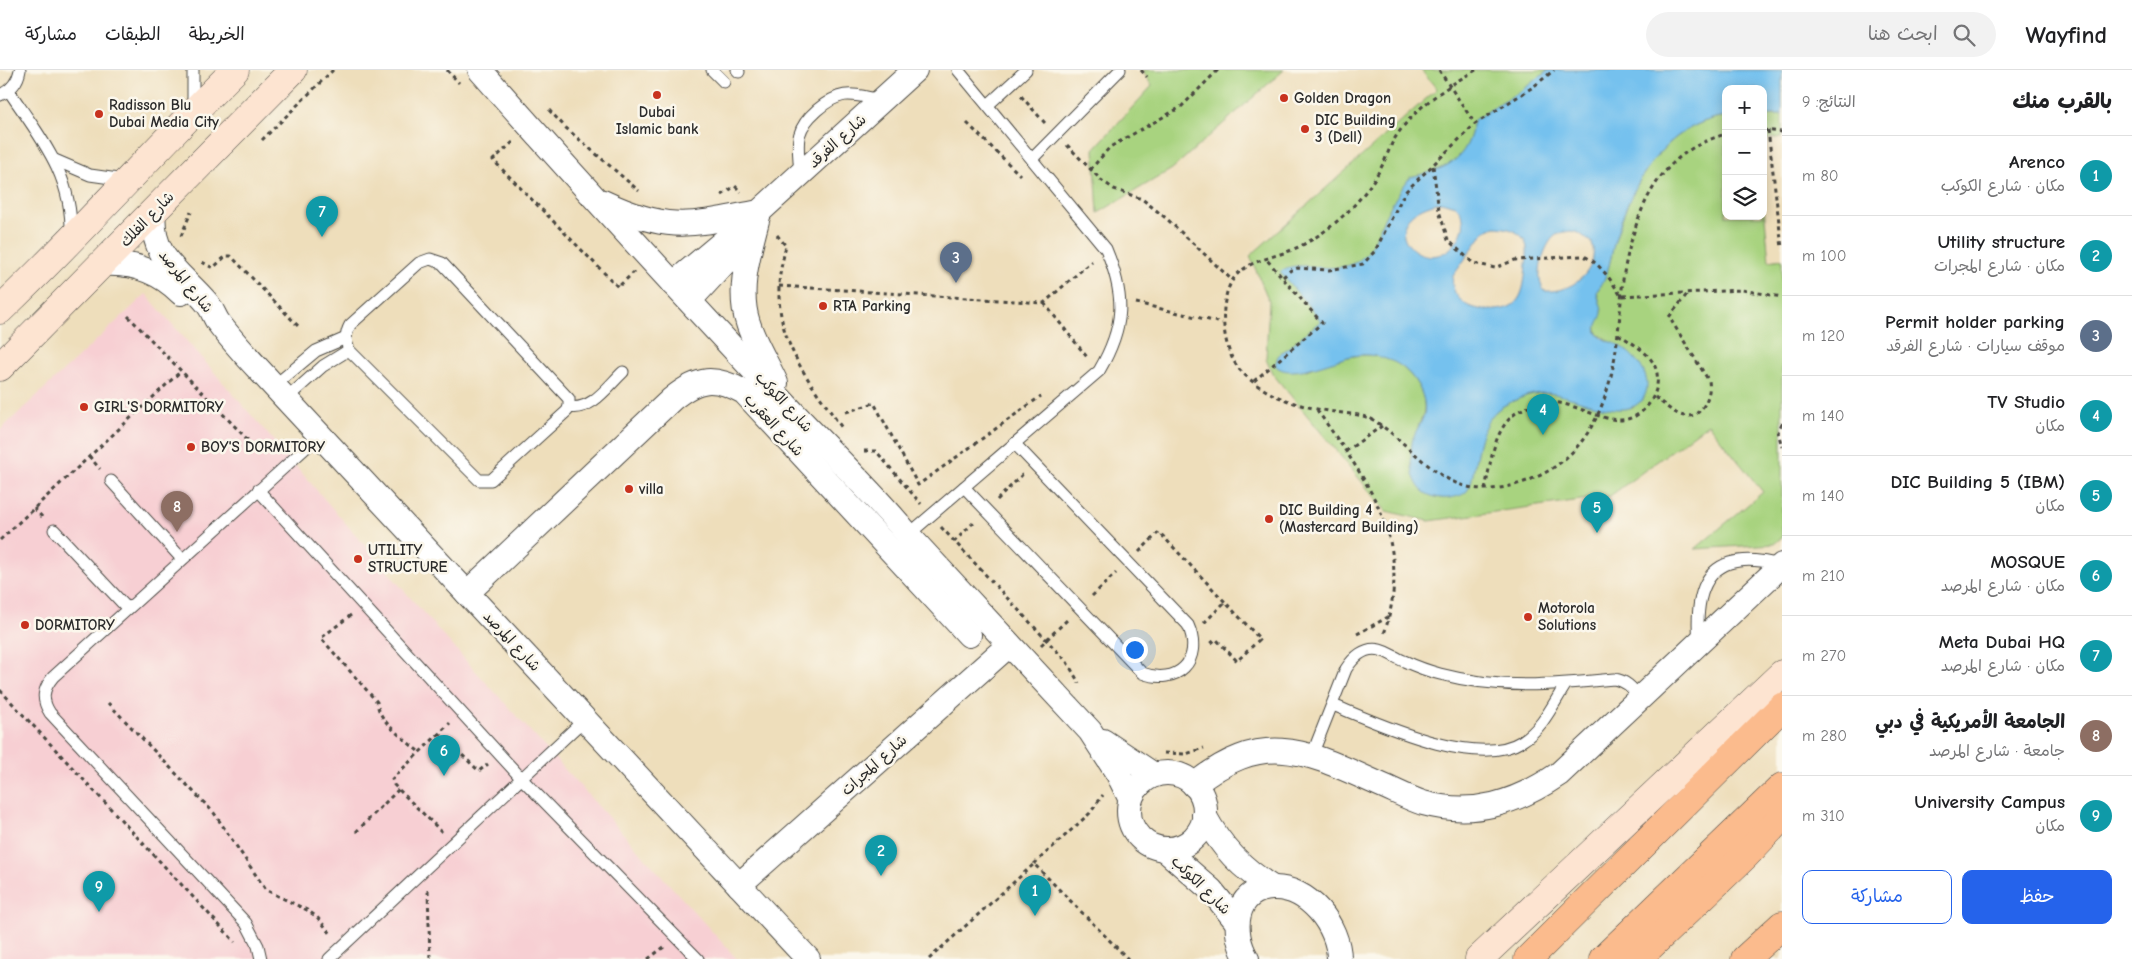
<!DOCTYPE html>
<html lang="ar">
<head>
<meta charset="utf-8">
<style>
  :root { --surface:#fff; --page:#f2f2f2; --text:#202124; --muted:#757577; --line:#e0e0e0; --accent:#2563eb }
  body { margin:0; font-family:"Comic Neue","Playpen Sans Arabic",sans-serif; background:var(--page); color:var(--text); direction:rtl }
  .controls { position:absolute; right:15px; top:15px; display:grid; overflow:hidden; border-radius:10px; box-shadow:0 2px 12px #0003 }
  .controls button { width:45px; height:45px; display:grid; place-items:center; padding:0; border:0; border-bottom:1px solid var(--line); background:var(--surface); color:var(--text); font:25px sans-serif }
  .you { position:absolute; left:1134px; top:579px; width:18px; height:18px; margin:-12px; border:4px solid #fff; border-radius:50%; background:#1a73e8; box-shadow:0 0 0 8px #1a73e833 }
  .badge { display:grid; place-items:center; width:32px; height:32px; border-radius:50%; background:var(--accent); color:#fff; font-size:16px; font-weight:700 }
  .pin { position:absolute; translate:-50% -41px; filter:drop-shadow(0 1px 2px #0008) }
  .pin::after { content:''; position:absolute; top:26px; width:18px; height:15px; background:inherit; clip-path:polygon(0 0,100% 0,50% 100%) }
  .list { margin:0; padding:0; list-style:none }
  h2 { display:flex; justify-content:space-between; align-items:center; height:65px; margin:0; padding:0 20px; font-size:21px }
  h2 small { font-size:16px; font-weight:400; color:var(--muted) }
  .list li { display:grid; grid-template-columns:32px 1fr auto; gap:15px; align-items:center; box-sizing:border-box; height:80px; padding:0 20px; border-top:1px solid var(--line) }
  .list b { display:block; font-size:19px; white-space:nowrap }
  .list p { margin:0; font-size:16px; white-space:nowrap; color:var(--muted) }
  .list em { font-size:16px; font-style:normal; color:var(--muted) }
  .actions { display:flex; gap:10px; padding:15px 20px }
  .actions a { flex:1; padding:11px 0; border:1px solid var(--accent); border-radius:10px; text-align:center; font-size:18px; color:var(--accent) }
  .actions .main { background:var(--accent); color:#fff }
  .icon { flex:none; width:28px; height:28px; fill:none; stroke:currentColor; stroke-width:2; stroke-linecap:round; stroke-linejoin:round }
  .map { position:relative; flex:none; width:1782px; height:889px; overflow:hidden; direction:ltr }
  header { display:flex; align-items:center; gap:30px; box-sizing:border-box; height:70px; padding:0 25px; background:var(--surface); border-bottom:1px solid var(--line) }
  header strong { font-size:24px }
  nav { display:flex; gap:28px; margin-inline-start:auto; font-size:18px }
  .search { width:350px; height:45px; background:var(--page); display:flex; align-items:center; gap:12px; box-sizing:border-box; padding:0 18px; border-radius:28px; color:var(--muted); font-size:19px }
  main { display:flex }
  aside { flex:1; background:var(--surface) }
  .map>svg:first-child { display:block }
  .built { fill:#f7cfd3 }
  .green { fill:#a8d37f; stroke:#6a7f55 }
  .water { fill:#74c1ee; stroke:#50768c; fill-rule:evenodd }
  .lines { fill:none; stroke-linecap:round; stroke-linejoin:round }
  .lane-casing { stroke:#484641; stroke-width:13 }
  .street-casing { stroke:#484641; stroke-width:26 }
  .secondary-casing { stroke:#484641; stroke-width:29 }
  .highway-casing { stroke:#484641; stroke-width:29 }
  .path { stroke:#484641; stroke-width:3; stroke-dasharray:4 4; stroke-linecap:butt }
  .lane { stroke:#fff; stroke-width:11 }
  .street { stroke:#fff; stroke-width:24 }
  .secondary { stroke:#fde4d1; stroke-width:28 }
  .highway { stroke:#fbbb8d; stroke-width:28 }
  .poi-dot { fill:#c8321e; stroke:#fbf7ec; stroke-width:2 }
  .labels { text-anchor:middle; stroke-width:5; stroke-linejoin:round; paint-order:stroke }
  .poi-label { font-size:15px; font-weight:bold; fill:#2b2b2b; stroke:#fbf7ec; text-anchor:start }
  .street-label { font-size:15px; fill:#2b2b2b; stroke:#fbf7ec }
</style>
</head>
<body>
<header>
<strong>Wayfind</strong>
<div class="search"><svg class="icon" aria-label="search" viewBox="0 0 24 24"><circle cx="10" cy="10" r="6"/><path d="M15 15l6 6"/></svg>ابحث هنا</div>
<nav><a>الخريطة</a><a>الطبقات</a><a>مشاركة</a></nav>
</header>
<main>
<aside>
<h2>بالقرب منك<small>النتائج: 9</small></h2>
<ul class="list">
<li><span class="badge" style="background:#0f9aa8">1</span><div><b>Arenco</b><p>مكان · شارع الكوكب</p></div><em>80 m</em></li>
<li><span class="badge" style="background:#0f9aa8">2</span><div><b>Utility structure</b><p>مكان · شارع المجرات</p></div><em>100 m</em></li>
<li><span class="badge" style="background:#5c6f8a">3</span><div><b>Permit holder parking</b><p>موقف سيارات · شارع الفرقد</p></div><em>120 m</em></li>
<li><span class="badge" style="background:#0f9aa8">4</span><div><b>TV Studio</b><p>مكان</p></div><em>140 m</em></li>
<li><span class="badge" style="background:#0f9aa8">5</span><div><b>DIC Building 5 (IBM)</b><p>مكان</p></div><em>140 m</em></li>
<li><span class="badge" style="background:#0f9aa8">6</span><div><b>MOSQUE</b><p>مكان · شارع المرصد</p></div><em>210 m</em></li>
<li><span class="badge" style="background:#0f9aa8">7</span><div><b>Meta Dubai HQ</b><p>مكان · شارع المرصد</p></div><em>270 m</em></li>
<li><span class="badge" style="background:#8d6e63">8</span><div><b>الجامعة الأمريكية في دبي</b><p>جامعة · شارع المرصد</p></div><em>280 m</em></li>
<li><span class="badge" style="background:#0f9aa8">9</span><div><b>University Campus</b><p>مكان</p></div><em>310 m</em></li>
</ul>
<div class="actions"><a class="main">حفظ</a><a>مشاركة</a></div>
</aside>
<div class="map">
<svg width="1782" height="889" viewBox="0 0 1782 889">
  <rect width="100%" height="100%" fill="#fbf7ec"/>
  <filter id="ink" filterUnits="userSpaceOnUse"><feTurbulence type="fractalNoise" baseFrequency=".02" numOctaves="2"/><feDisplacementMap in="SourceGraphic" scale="10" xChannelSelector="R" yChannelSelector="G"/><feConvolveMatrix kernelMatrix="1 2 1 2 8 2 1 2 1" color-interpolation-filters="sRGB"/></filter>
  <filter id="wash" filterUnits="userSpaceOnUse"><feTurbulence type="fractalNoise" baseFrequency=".0096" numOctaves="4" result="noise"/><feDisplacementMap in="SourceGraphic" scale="20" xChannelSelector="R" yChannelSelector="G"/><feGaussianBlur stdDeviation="1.12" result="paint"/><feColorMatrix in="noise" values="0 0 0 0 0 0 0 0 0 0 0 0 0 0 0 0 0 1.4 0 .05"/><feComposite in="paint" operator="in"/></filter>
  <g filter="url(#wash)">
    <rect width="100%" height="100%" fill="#eedebb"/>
    <!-- built -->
    <path class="built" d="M 146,224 L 442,564 L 737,889 L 0,889 L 0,360 Z"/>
    <!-- green -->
    <g class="green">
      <path d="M 1142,0 L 1284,0 L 1172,99 L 1098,143 L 1094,79 L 1152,16 Z"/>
      <path d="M 1421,0 L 1549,0 L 1522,20 L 1474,50 C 1468,91 1448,99 1410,107 C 1401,121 1392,135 1384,149 C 1379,158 1376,169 1372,178 C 1359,203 1325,199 1302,196 L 1321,251 L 1278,286 L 1306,300 C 1342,287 1384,271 1412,307 C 1418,314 1424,325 1424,334 C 1425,345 1420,350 1417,360 C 1410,383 1407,425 1441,428 C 1448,429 1459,424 1467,421 C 1477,399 1475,373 1487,351 C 1492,343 1502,336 1511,332 C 1522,327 1532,323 1544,323 C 1576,321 1599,344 1634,337 L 1628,282 L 1598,264 L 1596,255 L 1602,242 L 1597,221 C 1610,205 1610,186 1616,167 C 1632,113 1664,55 1726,46 L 1726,146 L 1763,146 L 1763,126 L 1769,191 L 1782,189 L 1782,467 L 1774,474 L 1695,479 L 1763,422 L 1708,354 L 1610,426 L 1429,451 L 1386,441 L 1272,303 L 1266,289 L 1269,231 L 1250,186 L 1437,19 Z"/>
      <path d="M 1763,45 L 1782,45 L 1782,67 L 1763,70 Z"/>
    </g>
    <!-- water -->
    <path class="water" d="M 1549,0 L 1782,0 L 1782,45 L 1763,45 L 1763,19 L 1726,19 L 1726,46 C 1664,55 1632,113 1616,167 C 1610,186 1610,205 1597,221 C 1597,228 1603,237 1602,243 C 1601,250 1593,256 1598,264 C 1603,271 1612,271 1618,275 C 1634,284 1655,307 1644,327 C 1626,357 1570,322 1544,323 C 1530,323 1517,329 1505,335 C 1480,348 1478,380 1473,404 C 1472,410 1470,418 1466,422 C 1462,426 1455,427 1449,428 C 1442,429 1433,427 1427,424 C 1410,415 1409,385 1413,368 C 1416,360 1422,352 1424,344 C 1428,324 1411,300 1394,292 C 1383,288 1373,284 1361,285 C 1340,285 1290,313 1275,295 L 1278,286 L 1321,251 L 1280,202 C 1298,186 1335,209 1361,189 C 1374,179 1377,163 1384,149 C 1391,134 1400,121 1410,107 C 1447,99 1468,91 1474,50 L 1522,20 ZM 1441,132 L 1456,136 C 1463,144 1466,153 1461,164 C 1433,221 1359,150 1441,132 ZM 1495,157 C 1504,157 1517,160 1523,168 C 1529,175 1527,186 1526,194 C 1524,224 1521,242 1486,240 C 1478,239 1470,238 1464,233 C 1455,226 1451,217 1453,206 L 1484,162 ZM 1571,161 L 1579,163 L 1592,173 C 1600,201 1571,223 1545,221 C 1533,210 1544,174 1555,166 C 1560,162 1565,162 1571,161 Z"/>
  </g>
  <g filter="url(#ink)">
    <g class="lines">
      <!-- lane casing -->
      <g class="lane-casing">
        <g id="lane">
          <path d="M 712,0 L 724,12"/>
          <path d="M 737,0 L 739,2"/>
          <path d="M 9,21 C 40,67 73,105 71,165"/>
          <path d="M 0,25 C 11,20 18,12 20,0"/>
          <path d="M 988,35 L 1026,0"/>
          <path d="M 193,38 L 193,0"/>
          <path d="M 1032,89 L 1120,0"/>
          <path d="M 55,90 L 90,105 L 125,110"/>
          <path d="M 800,103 C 798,74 793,61 817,40 C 842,19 851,24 881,30"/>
          <path d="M 430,189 L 442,193 L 569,329 L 569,337 L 567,341 L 491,410 L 479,410 L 349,280 C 345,271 345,264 350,255 L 419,193 Z"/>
          <path d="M 274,316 L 316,281 L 346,268"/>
          <path d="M 286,329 L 323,296 L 349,280"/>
          <path d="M 569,337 C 592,341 608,316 623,302"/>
          <path d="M 111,411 L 182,489"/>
          <path d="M 964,417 L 1142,603 C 1177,616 1204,591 1188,555 L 1015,374"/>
          <path d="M 258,420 L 522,709 L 698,889"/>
          <path d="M 54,460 L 127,538"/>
          <path d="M 908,465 L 1099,301 C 1125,256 1126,227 1106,179 L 958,0"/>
          <path d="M 1699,572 C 1696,540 1698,496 1739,491 C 1754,489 1768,492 1782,495"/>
          <path d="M 1333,635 C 1377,653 1477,700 1522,671 C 1543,658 1553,634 1566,614"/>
          <path d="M 1312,685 L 1346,599 C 1353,588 1365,576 1380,580 C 1388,582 1396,588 1404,591 C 1415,596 1428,601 1440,604 C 1500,620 1553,615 1614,609 C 1627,611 1632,618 1640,628"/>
          <path d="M 261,889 L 258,876 L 246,853 L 50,643 C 41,629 43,619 53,607 L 320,365"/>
          <path d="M 329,889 L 585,649"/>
        </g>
      </g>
      <!-- street casing -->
      <g class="street-casing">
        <g id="street">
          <path d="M 480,0 C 580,114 683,225 786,335 C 827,379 870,419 908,465 L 1090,661 L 1118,704 L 1130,728"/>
          <path d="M 603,132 C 667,162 688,156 754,143"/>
          <path d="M 154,141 C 149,188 181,202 207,233 C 212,239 214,246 218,252 C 235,275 255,295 274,316 L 808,889"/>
          <path d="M 759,142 C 751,177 736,217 748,253 C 754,273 767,293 776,313"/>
          <path d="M 103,194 C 133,192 159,201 181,223"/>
          <path d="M 673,214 L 759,142 L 915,0"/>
          <path d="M 690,230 L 728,189 L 748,161"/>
          <path d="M 467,523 L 672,329 C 699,307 714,306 744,322 L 969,565"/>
          <path d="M 1103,671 L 1154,705"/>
          <circle cx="1167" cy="741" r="38"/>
          <path d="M 1194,715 C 1268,655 1312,685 1388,718 C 1399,723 1411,729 1423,733 C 1474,747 1516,733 1559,704 L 1782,495"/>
          <path d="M 1204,745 C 1221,777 1242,799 1273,818"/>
          <path d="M 1164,779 L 1211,820 L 1237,852"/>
          <path d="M 739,815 L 1009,575"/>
          <path d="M 1247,889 C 1231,863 1233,820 1272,818 C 1308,816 1339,856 1339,889"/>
        </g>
      </g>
      <!-- secondary casing -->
      <g class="secondary-casing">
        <g id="secondary">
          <path d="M 0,240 C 81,163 155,79 235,0"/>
          <path d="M 0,297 L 293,0"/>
          <path d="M 1479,889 L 1782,604"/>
        </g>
      </g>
      <!-- highway casing -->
      <g class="highway-casing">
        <g id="highway">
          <path d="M 1528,889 L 1782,637"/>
          <path d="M 1603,889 L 1782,717"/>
          <path d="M 1637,889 L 1746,785 L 1782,747"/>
          <path d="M 1745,889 L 1782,855"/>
        </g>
      </g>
      <!-- path -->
      <g class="path">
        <path d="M 447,0 L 459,13"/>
        <path d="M 1141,0 L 1147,7"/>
        <path d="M 1439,0 L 1475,54"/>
        <path d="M 1476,0 C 1446,17 1414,38 1395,68 C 1390,76 1387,86 1383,94 C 1373,113 1359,132 1343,146 C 1329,159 1312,171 1294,179 C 1274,188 1245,190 1232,211 C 1218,234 1222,280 1240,300 C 1265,327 1300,337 1335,342 C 1348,344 1364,344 1375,351 C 1428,387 1448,438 1524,412 C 1591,389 1612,326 1618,262 C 1621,240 1621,218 1625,197 C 1638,135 1660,82 1726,64"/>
        <path d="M 1021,26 L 1045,53"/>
        <path d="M 549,40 L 566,58 L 639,121"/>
        <path d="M 967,53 L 1020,105"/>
        <path d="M 1763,60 L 1782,62"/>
        <path d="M 1768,60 L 1782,178"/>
        <path d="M 262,70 L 333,0"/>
        <path d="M 513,72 L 493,90 L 618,217 L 634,202"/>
        <path d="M 1067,75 L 1101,110 L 1114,119 L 1142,129 L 1167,149 L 1232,210"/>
        <path d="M 1433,96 L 1439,141 L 1448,170 L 1473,193 L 1495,198 L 1515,190 L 1583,186 C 1600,192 1612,212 1621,226 L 1742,220 L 1782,227"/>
        <path d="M 1090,100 L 1110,77 L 1181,37 L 1218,0"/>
        <path d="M 722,125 L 735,116 L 741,122"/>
        <path d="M 777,165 L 786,176 C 783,189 779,204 779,217 C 777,275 811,313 842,358"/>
        <path d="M 181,166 L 191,142"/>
        <path d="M 202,192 L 213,198 L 226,186 L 231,186 L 299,257"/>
        <path d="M 1283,207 L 1291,200 L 1298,198 L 1329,200 L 1363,194 L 1375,181 L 1405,122 L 1475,54 L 1533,17 L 1554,0"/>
        <path d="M 779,216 L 1044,233 L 1092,191"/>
        <path d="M 1044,233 L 1087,287"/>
        <path d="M 1136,233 L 1222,253"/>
        <path d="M 128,246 L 249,371"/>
        <path d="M 1254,311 L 1322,253 L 1266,189"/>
        <path d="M 1655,327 C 1662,333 1670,340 1678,344 C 1699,354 1712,328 1709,311 L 1669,247 L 1688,223"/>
        <path d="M 1317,340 C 1368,413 1415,470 1384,564"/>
        <path d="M 846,342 L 874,333 L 918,415 L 1041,326"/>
        <path d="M 1782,353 L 1778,362 L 1782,377"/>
        <path d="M 864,381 L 876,381 L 921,434"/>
        <path d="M 1346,381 L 1382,356"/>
        <path d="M 89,386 L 100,399"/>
        <path d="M 1485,419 C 1491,393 1493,357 1519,341 C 1529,336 1540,332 1552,332 C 1575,334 1596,348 1618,350 C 1639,351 1654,332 1657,315 C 1661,288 1638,277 1618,264"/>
        <path d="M 997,430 L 1023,404"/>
        <path d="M 34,438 L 43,448"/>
        <path d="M 941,457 L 1067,592 L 1079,613"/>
        <path d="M 0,470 L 181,301"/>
        <path d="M 954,472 L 975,451"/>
        <path d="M 1139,482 L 1159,462 L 1260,569 L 1237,591 L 1216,569 L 1209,575"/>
        <path d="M 1092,526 L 1116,503"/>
        <path d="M 351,545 L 321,568 L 377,632 C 379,653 404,668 419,682"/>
        <path d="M 1204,553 L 1225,532"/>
        <path d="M 1357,564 L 1390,546"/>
        <path d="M 1041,575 L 1067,550"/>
        <path d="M 0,620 L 235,872"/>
        <path d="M 108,633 L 214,743 L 266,820 L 307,840 L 317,847 L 332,865"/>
        <path d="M 439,663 L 479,701 L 488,694"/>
        <path d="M 1164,683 L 1186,684 L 1204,678"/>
        <path d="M 356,762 L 399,719"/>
        <path d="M 442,762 L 394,715 L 392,709 L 450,653"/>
        <path d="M 1034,794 L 1090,743 L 1103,725"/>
        <path d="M 428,820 L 430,889"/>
        <path d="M 648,889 L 664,877"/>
        <path d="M 929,889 L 1034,794 L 1128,889"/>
      </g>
      <!-- lane -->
      <use href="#lane" class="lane"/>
      <!-- street -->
      <use href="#street" class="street"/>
      <!-- secondary -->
      <use href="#secondary" class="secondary"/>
      <!-- highway -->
      <use href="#highway" class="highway"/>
    </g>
  </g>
  <!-- markers -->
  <g class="poi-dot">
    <circle cx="657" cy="25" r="5"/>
    <circle cx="1284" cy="28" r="5"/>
    <circle cx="99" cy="44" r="5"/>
    <circle cx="1305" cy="59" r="5"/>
    <circle cx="823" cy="236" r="5"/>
    <circle cx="84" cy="337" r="5"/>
    <circle cx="191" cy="377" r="5"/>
    <circle cx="629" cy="419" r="5"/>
    <circle cx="1269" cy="449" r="5"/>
    <circle cx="358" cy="489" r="5"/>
    <circle cx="1528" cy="547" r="5"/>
    <circle cx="25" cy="555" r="5"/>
  </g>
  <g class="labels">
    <!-- poi labels -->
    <g class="poi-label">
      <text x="1294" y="33">Golden Dragon</text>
      <text x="109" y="40">Radisson Blu<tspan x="109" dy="17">Dubai Media City</tspan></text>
      <text x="657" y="47" text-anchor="middle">Dubai<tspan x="657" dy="17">Islamic bank</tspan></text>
      <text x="1315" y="55">DIC Building<tspan x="1315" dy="17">3 (Dell)</tspan></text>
      <text x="833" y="241">RTA Parking</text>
      <text x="94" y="342">GIRL'S DORMITORY</text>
      <text x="201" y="382">BOY'S DORMITORY</text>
      <text x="639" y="424">villa</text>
      <text x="1279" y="445">DIC Building 4<tspan x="1279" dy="17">(Mastercard Building)</tspan></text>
      <text x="368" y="485">UTILITY<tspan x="368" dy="17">STRUCTURE</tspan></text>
      <text x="1538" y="543">Motorola<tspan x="1538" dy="17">Solutions</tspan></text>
      <text x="35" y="560">DORMITORY</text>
    </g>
    <!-- street labels -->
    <g class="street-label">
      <text transform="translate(837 71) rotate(-42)" y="5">شارع الفرقد</text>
      <text transform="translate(147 149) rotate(-46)" y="5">شارع الفلك</text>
      <text transform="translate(186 211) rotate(51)" y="5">شارع المرصد</text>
      <text transform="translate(784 332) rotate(47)" y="5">شارع الكوكب</text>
      <text transform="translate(774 355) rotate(47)" y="5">شارع العقرب</text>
      <text transform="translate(512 571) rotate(47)" y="5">شارع المرصد</text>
      <text transform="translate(874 695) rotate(-42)" y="5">شارع المجرات</text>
      <text transform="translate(1201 815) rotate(45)" y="5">شارع الكوكب</text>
    </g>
  </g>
</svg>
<div class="controls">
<button>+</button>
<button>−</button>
<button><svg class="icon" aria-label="layers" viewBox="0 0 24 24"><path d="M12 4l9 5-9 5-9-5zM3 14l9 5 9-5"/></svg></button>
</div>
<div class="you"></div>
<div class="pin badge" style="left:1035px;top:846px;background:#0f9aa8">1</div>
<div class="pin badge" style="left:881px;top:806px;background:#0f9aa8">2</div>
<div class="pin badge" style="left:956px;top:213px;background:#5c6f8a">3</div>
<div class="pin badge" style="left:1543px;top:365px;background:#0f9aa8">4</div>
<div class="pin badge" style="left:1597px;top:463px;background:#0f9aa8">5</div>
<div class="pin badge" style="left:444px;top:706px;background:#0f9aa8">6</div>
<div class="pin badge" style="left:322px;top:167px;background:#0f9aa8">7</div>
<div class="pin badge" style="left:177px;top:462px;background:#8d6e63">8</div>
<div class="pin badge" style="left:99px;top:842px;background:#0f9aa8">9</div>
</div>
</main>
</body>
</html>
